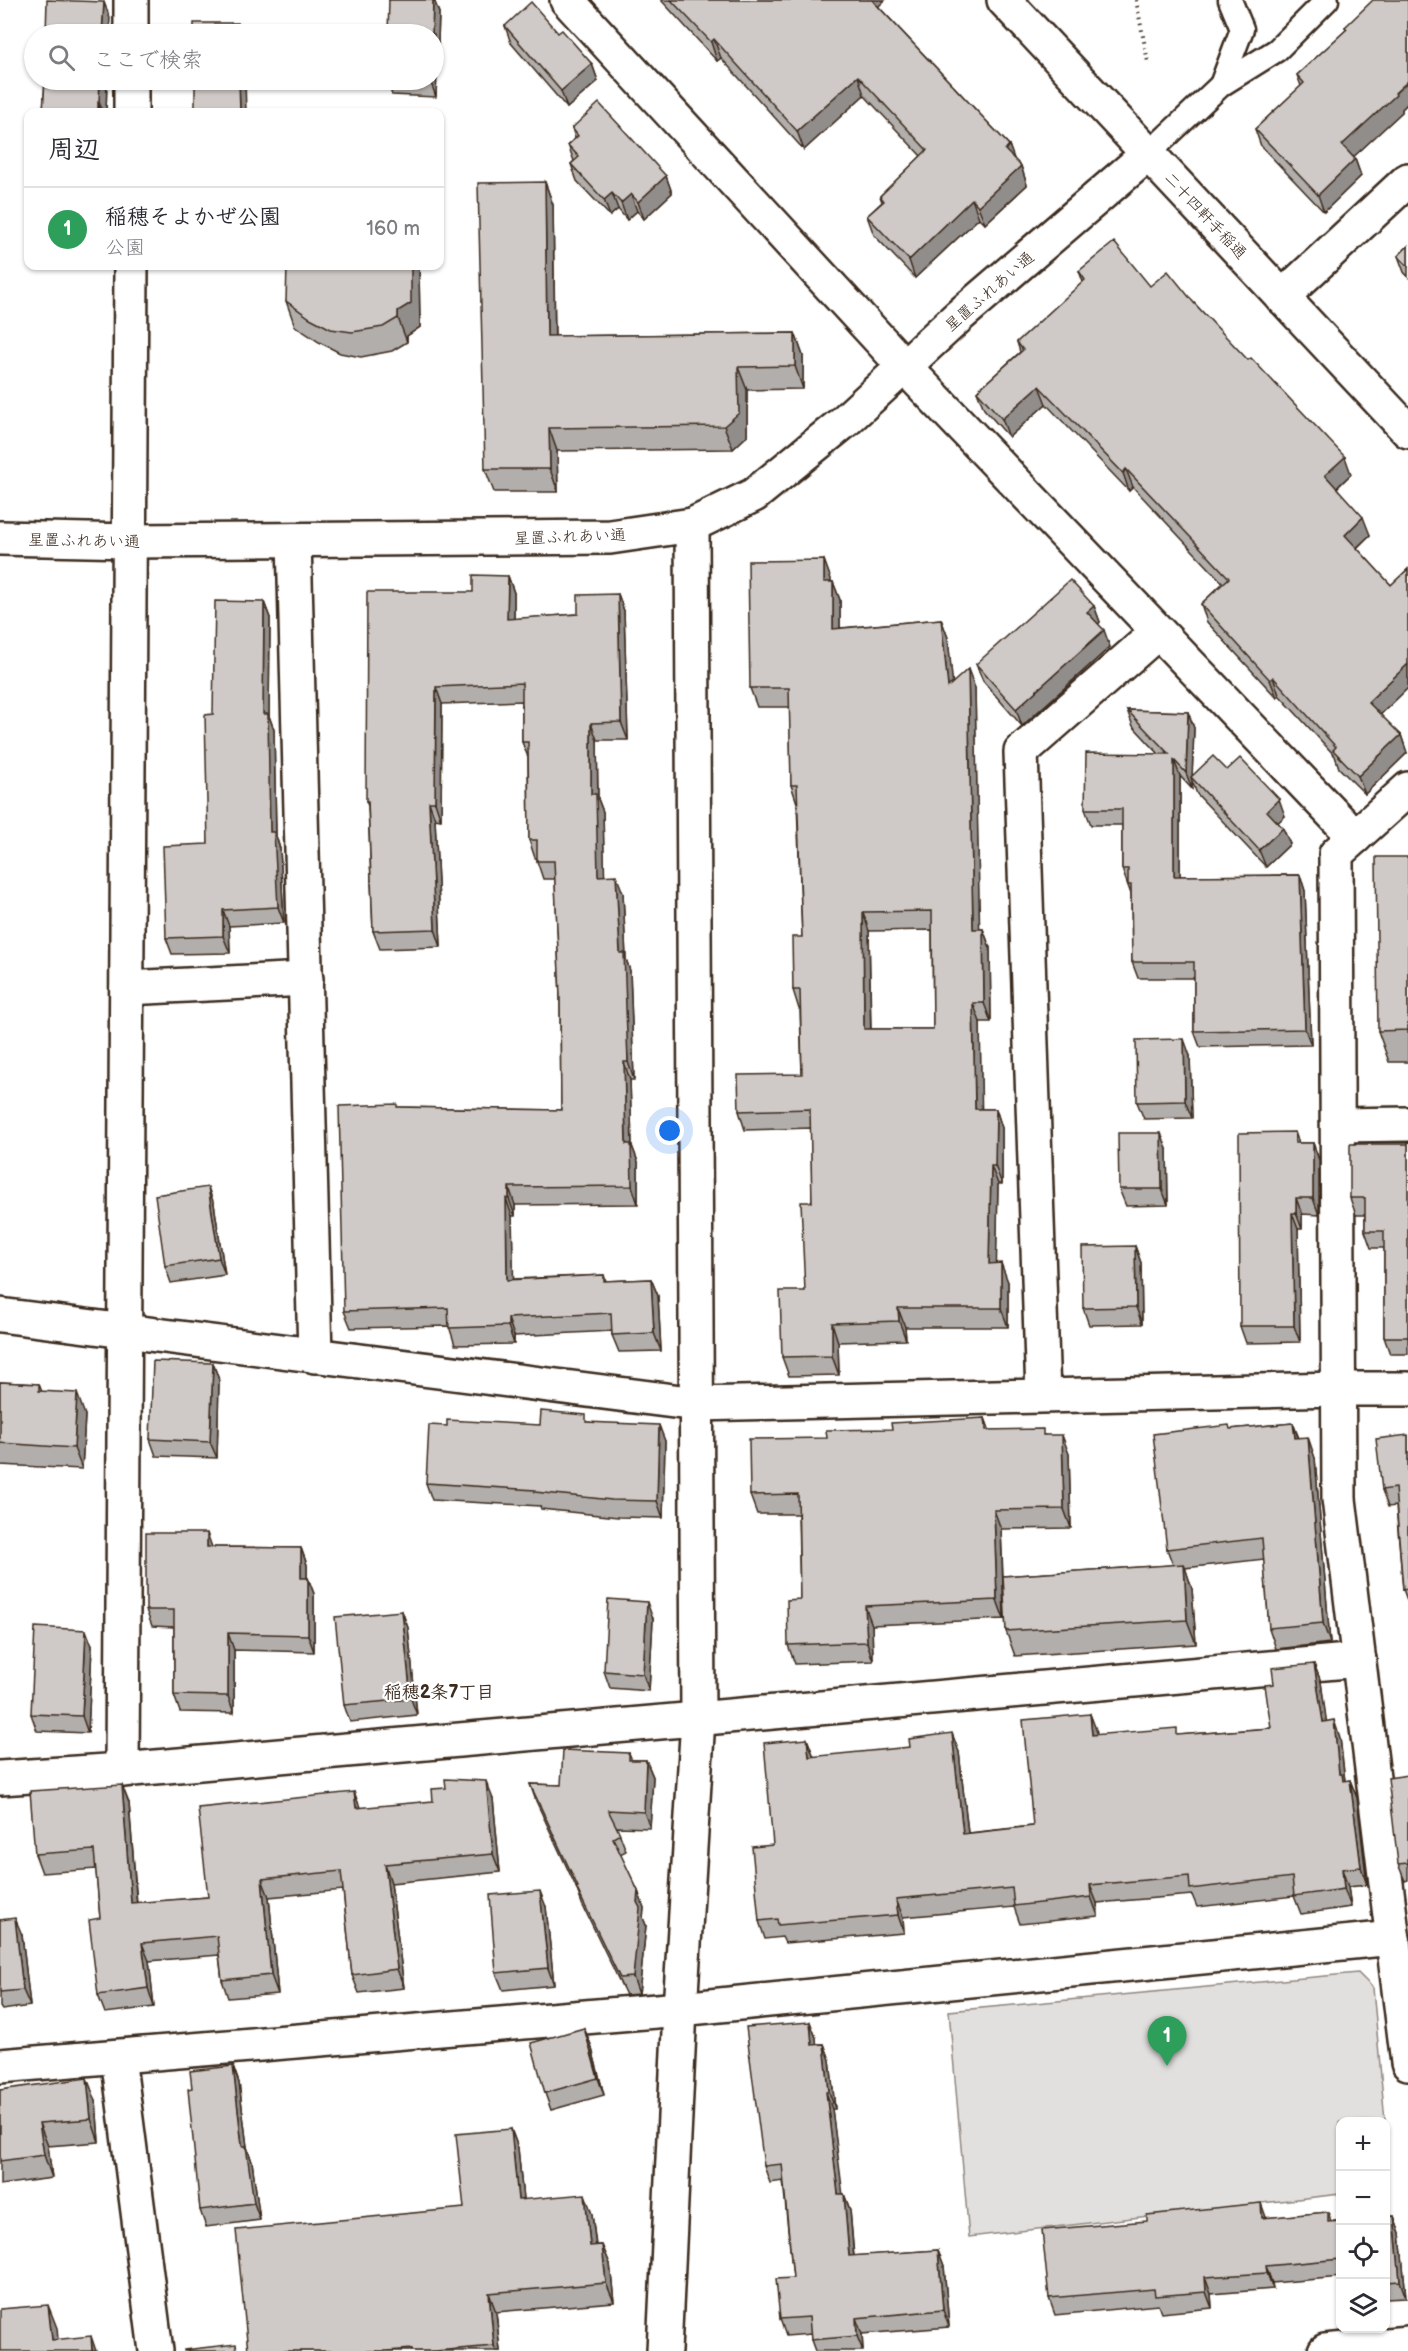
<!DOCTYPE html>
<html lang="ja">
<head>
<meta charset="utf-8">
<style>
  :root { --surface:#fff; --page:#f7f7f7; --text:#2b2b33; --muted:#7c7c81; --line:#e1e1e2; --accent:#d1495b }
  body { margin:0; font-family:"Balsamiq Sans","Klee One",sans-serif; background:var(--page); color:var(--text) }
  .controls { position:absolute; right:18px; bottom:18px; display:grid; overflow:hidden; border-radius:12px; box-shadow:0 2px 4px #0004 }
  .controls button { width:54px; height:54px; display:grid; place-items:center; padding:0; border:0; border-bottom:2px solid var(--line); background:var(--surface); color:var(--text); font:30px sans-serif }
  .you { position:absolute; left:670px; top:1131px; width:21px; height:21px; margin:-15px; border:4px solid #fff; border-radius:50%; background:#1a73e8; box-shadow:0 0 0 9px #1a73e833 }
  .badge { display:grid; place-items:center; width:39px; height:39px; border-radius:50%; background:var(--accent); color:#fff; font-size:20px; font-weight:700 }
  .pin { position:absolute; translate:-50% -50px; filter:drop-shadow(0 2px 3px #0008) }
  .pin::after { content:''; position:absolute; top:32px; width:21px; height:18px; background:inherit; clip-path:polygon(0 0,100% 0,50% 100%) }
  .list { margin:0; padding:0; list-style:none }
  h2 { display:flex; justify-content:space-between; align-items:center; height:78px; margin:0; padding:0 24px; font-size:26px }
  h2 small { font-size:20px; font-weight:400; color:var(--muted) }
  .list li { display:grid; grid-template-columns:39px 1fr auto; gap:18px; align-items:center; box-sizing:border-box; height:84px; padding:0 24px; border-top:2px solid var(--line) }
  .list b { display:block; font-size:22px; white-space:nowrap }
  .list p { margin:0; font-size:20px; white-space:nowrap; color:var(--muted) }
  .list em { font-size:20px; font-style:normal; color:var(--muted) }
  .icon { flex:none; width:33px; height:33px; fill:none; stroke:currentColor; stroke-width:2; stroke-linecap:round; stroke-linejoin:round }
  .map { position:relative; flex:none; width:1408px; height:2351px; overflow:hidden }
  .search { position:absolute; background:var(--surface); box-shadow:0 2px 4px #0004; left:24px; top:24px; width:420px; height:66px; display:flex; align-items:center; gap:15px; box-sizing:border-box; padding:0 21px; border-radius:33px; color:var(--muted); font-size:22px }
  .panel { position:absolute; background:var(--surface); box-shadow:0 2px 4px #0004; left:24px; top:108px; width:420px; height:162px; border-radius:12px }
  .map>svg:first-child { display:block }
  .green { fill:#e2e0de; stroke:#8e857e; stroke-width:1.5 }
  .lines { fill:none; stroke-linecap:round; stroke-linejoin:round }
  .service-casing { stroke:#3b2a1e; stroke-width:27 }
  .minor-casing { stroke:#3b2a1e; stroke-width:38 }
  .tertiary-casing { stroke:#3b2a1e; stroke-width:38 }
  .path { stroke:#3b2a1e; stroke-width:4; stroke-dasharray:1.5 4.5; stroke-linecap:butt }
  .service { stroke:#fff; stroke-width:22 }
  .minor { stroke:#fff; stroke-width:33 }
  .tertiary { stroke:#fff; stroke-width:33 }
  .wall { fill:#b2aeab; stroke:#3b2a1e; stroke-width:1.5; fill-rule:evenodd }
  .shaded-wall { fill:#918d8b; stroke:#3b2a1e; stroke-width:1.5 }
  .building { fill:#cfcac7; stroke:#3b2a1e; stroke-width:1.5; fill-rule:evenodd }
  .labels { text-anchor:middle; stroke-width:4.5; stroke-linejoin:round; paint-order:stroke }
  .street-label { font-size:16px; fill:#3b2a1e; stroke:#fff }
  .neighbourhood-label { font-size:18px; font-weight:bold; fill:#3b2a1e; stroke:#fff }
</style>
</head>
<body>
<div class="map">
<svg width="1408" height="2351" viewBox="0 0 1408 2351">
  <rect width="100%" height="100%" fill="#fff"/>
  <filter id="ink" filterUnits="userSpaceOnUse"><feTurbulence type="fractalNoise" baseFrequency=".0167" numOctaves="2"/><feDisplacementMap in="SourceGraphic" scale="12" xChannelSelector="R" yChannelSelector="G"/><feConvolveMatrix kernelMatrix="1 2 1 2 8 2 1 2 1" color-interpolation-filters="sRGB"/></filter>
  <g filter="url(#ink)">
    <!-- green -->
    <path class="green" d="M 1358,1973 L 1373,1988 L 1385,2121 L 1340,2122 L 1340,2194 L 969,2237 L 949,2011 Z"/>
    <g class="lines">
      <!-- service casing -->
      <g class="service-casing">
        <g id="service">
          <path d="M 1221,85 L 1242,29 L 1230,0"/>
          <path d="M 1148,154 L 1221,85 L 1277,50 L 1327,0"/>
        </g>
      </g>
      <!-- minor casing -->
      <g class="minor-casing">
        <g id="minor">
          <path d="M 567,0 L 904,366 L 1355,837"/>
          <path d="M 131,34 L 131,0"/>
          <path d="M 131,112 L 131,80"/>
          <path d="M 1282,297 L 1408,180"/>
          <path d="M 294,540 L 315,1356"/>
          <path d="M 1408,789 L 1336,854 L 1339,1499 L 1408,2063"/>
          <path d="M 127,988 L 306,979"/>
          <path d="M 1338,1125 L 1408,1124"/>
          <path d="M 0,1315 L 697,1404 L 1338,1389 L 1408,1389"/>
          <path d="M 1043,1395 L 1021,752 L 1158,632"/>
          <path d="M 122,1770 L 131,266"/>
          <path d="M 0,1778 L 122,1770 L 1359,1660"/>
          <path d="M 118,2057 L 156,2351"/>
          <path d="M 0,2066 L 680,2009 L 1393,1938"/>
          <path d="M 664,2351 L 680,2009 L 698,1719 L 692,525"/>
          <path d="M 1325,2351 L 1408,2343"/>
        </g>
      </g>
      <!-- tertiary casing -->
      <g class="tertiary-casing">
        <g id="tertiary">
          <path d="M 1004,0 L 1408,431"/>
          <path d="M 0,538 L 131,541 L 610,537 L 692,525 L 754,495 L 845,421 L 959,316 L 1148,154"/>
        </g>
      </g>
      <!-- path -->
      <path class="path" d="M 1136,0 L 1148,62"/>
      <!-- service -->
      <use href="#service" class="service"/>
      <!-- minor -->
      <use href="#minor" class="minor"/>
      <!-- tertiary -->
      <use href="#tertiary" class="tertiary"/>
    </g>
    <!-- wall -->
    <g class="wall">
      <path d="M 389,0 L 434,0 L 439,13 L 436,97 L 392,95 L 387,80 L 434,80 Z"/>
      <path d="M 661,0 L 885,0 L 878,6 L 1009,145 L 1014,160 L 1021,166 L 1027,185 L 985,224 L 979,218 L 915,278 L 874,235 L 867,216 L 882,202 L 880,196 L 921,156 L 864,95 L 804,150 L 721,58 L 717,61 Z"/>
      <path d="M 1408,0 L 1408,103 L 1402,109 L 1402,112 L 1353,157 L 1355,159 L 1361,176 L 1324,212 L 1261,146 L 1255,129 L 1301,86 L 1297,75 L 1346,30 L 1345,27 Z"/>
      <path d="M 505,26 L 558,33 L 592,64 L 598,81 L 567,108 L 511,43 Z"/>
      <path d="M 45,80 L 107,80 L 106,112 L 43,112 Z"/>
      <path d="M 572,128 L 666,176 L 672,193 L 644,219 L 637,211 L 627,220 L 618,209 L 610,216 L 577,181 L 571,164 L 574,161 L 568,145 L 575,138 Z"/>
      <path d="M 545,182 L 553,205 L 555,336 L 795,333 L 803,356 L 803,389 L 747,390 L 747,436 L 733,449 L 557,451 L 558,492 L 494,492 L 485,469 Z"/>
      <path d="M 1408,246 L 1408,277 L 1404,272 L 1398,256 Z"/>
      <path d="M 419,270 L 420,327 L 407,336 L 407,342 L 392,351 L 361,357 L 340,353 L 319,342 L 295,326 L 286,301 Z"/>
      <path d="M 1079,271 L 1150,286 L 1194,303 L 1351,474 L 1337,488 L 1370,535 L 1357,548 L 1391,585 L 1408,569 L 1408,688 L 1380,715 L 1401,735 L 1407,753 L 1365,794 L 1339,768 L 1335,756 L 1279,695 L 1277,698 L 1207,622 L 1201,604 L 1223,583 L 1133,487 L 1129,491 L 1046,404 L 1009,437 L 984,409 L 977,391 L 1020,352 L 1017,342 L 1083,282 Z"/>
      <path d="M 824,560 L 831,582 L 833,582 L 840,600 L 840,628 L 941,619 L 948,638 L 952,683 L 975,688 L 979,929 L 983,929 L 990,948 L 991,1022 L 980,1022 L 981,1109 L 996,1109 L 1002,1128 L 1002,1184 L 998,1184 L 996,1264 L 1008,1282 L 1008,1327 L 905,1327 L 906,1340 L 838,1342 L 839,1375 L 789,1376 L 782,1357 L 805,1291 L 812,1202 L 811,1128 L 745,1130 L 739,1111 L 802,1074 L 800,1009 L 799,1009 L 793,990 L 802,937 L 797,803 L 791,785 L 790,707 L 757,707 L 750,688 ZM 932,930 L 933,1029 L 871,1029 L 869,931 Z"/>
      <path d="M 508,576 L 514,593 L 514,619 L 578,614 L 618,594 L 624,611 L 628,740 L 597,740 L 598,799 L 603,812 L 604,875 L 623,893 L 626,959 L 630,971 L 634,1080 L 630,1080 L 632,1146 L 638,1162 L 638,1204 L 515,1205 L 515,1216 L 512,1216 L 513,1279 L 604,1275 L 606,1281 L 651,1279 L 658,1296 L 661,1351 L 619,1352 L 612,1335 L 612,1331 L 514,1336 L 514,1344 L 455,1345 L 449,1326 L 351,1328 L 344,1311 L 398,1107 L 561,1110 L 560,996 L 555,879 L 543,879 L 537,861 L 537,858 L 535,858 L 529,840 L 528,757 L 522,742 L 522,701 L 442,704 L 441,820 L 435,819 L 441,947 L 380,949 L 373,931 L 368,806 L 366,801 L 473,592 Z"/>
      <path d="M 264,602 L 270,618 L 269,716 L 274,730 L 276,836 L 280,849 L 284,923 L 229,926 L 230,953 L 172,954 L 166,938 L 208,844 L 213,714 Z"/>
      <path d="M 1094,606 L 1100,622 L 1098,624 L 1110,647 L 1022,726 L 983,681 L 976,664 Z"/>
      <path d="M 1127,710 L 1188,712 L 1194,728 L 1192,776 L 1227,770 L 1285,816 L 1278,822 L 1290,844 L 1266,867 L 1197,794 L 1192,781 L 1192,789 L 1180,776 L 1180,876 L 1300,875 L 1305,891 L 1311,1045 L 1200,1047 L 1194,1031 L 1194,978 L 1138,978 L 1132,962 L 1131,894 L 1122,869 L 1122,825 L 1091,825 L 1085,809 L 1159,754 L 1133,726 Z"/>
      <path d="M 1408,857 L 1408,1062 L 1389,1062 L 1378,1031 Z"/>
      <path d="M 1190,1056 L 1192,1118 L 1144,1119 L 1137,1102 Z"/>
      <path d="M 1299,1143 L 1313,1143 L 1319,1160 L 1319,1215 L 1302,1214 L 1302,1229 L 1298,1229 L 1300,1342 L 1246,1343 L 1240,1326 Z"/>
      <path d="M 1408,1144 L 1408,1354 L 1390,1354 L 1384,1337 L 1384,1248 L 1371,1248 L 1365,1231 L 1365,1215 L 1356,1215 L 1350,1198 Z"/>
      <path d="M 1167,1149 L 1168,1205 L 1126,1206 L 1119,1189 Z"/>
      <path d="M 214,1204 L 225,1275 L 171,1283 L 165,1266 Z"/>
      <path d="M 1135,1246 L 1141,1263 L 1142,1324 L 1089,1325 L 1083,1308 Z"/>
      <path d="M 213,1363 L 219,1380 L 217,1458 L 156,1456 L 150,1439 Z"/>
      <path d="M 0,1382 L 39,1384 L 42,1392 L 85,1415 L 82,1469 L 0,1465 Z"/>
      <path d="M 985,1418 L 989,1430 L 1045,1435 L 1069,1454 L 1071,1528 L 1001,1529 L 1003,1576 L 1173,1565 L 1167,1549 L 1231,1429 L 1293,1423 L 1299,1438 L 1315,1458 L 1330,1643 L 1276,1649 L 1269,1628 L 1264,1559 L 1185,1568 L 1192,1589 L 1196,1644 L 1015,1656 L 1006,1631 L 1003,1577 L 1004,1619 L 872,1625 L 873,1661 L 795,1664 L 788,1645 L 800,1599 L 798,1514 L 757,1514 L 750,1495 L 827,1438 Z"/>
      <path d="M 589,1422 L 665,1441 L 663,1518 L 618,1517 L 541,1509 L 540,1506 L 432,1500 L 426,1483 L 447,1426 L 540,1425 Z"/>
      <path d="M 1408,1435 L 1408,1603 L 1403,1589 L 1396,1506 L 1388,1507 L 1382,1490 Z"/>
      <path d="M 212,1547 L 301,1548 L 307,1565 L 307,1578 L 308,1578 L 314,1594 L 314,1652 L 234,1650 L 234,1713 L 180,1712 L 174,1695 L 174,1627 L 152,1626 L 146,1610 Z"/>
      <path d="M 402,1611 L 408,1628 L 417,1715 L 350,1722 L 344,1705 Z"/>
      <path d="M 653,1619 L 649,1691 L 610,1688 L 604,1671 Z"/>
      <path d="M 92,1646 L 88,1733 L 37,1731 L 31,1714 Z"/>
      <path d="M 1314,1664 L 1321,1682 L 1326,1721 L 1340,1738 L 1345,1781 L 1350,1780 L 1357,1798 L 1367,1885 L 1348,1887 L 1351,1907 L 1301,1914 L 1294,1896 L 1197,1907 L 1192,1895 L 1097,1903 L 1098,1916 L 1020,1924 L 1014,1907 L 903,1917 L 904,1933 L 785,1943 L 782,1937 L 765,1939 L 759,1921 L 807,1739 L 814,1757 L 959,1752 L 968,1833 L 1033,1826 L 1090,1714 L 1097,1735 L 1179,1735 L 1271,1728 L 1274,1684 Z"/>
      <path d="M 629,1753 L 632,1760 L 646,1760 L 653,1777 L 650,1828 L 617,1827 L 626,1851 L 620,1854 L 638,1891 L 644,1908 L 643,1918 L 646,1925 L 639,1994 L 626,1995 L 582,1904 L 576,1887 L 536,1801 L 530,1784 L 561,1785 Z"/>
      <path d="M 1408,1775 L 1408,1880 L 1405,1881 L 1398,1864 Z"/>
      <path d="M 354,1792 L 360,1808 L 493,1799 L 500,1872 L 391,1883 L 404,1988 L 359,1993 L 352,1975 L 343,1890 L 269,1897 L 278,1994 L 228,1998 L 222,1980 L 219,1955 L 149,1961 L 154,2007 L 105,2013 L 98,1995 L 100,1918 L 96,1869 L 42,1873 L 35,1854 L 129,1803 L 137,1903 L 208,1897 Z"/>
      <path d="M 546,1907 L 554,1985 L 503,1990 L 496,1973 Z"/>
      <path d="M 0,1920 L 22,1935 L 30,2006 L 2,2010 L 0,2007 Z"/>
      <path d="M 810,2022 L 816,2038 L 816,2044 L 824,2044 L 830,2060 L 835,2109 L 832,2109 L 842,2194 L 844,2194 L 850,2210 L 854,2256 L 938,2250 L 944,2266 L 949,2327 L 862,2334 L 863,2351 L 815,2351 L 811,2340 L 811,2334 L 786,2336 L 780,2319 L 793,2278 L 783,2181 L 770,2183 L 764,2166 Z"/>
      <path d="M 584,2028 L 591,2045 L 604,2095 L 551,2110 L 545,2093 Z"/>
      <path d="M 233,2066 L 239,2083 L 247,2147 L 252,2162 L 260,2220 L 206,2227 L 200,2210 L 192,2088 Z"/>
      <path d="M 0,2090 L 96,2101 L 99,2142 L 48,2146 L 52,2178 L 0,2185 Z"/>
      <path d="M 511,2129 L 518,2148 L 523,2200 L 592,2214 L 596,2245 L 602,2245 L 610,2264 L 614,2302 L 496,2312 L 500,2351 L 248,2351 L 464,2208 Z"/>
      <path d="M 1328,2212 L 1331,2221 L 1341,2221 L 1341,2277 L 1272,2283 L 1273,2289 L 1211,2294 L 1212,2308 L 1161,2313 L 1158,2305 L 1055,2315 L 1049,2298 L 1266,2218 Z"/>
      <path d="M 1394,2216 L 1400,2233 L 1406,2298 L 1386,2299 L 1386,2217 Z"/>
    </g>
    <!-- shaded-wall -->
    <g class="shaded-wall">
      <path d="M 433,0 L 434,0 L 439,13 L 436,97 L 430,80 L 434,80 L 434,34 L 432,34 Z"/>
      <path d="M 868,0 L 885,0 L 873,12 Z"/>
      <path d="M 104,2 L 110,18 L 109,34 L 102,34 Z"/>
      <path d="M 238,23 L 242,34 L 238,34 Z"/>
      <path d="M 714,39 L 721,58 L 717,61 L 711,42 Z"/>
      <path d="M 592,64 L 598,81 L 567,108 L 561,91 Z"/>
      <path d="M 858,76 L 864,95 L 804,150 L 797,131 Z"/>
      <path d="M 100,80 L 107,80 L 106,112 L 103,112 L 99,102 Z"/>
      <path d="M 239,80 L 245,80 L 246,112 L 240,112 Z"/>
      <path d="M 1408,81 L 1408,103 L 1402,109 L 1402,112 L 1348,162 L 1342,145 Z"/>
      <path d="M 98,102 L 101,112 L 98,112 Z"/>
      <path d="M 1009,145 L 1016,164 L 1005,150 Z"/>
      <path d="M 1355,159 L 1361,176 L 1324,212 L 1318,195 Z"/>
      <path d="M 1021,166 L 1027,185 L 985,224 L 978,206 Z"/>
      <path d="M 666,176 L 672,193 L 644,219 L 638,202 Z"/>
      <path d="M 545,182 L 553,205 L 555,359 L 547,336 Z"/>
      <path d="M 612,193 L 618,209 L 610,216 L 604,200 Z"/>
      <path d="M 631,194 L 637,211 L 627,220 L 621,203 Z"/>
      <path d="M 972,199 L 979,218 L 915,278 L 909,260 Z"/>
      <path d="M 411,266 L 418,266 L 419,270 L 420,327 L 407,336 L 407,342 L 398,318 L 398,311 Z"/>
      <path d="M 795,333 L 803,356 L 803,389 L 795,366 Z"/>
      <path d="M 738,367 L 747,390 L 747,436 L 733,449 L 724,426 Z"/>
      <path d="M 1039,386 L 1046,404 L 1009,437 L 1002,419 Z"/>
      <path d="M 549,428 L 557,451 L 558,492 L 550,469 Z"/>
      <path d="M 1345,457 L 1351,474 L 1331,493 L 1325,475 Z"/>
      <path d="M 1126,469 L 1133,487 L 1129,491 L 1123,473 Z"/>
      <path d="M 1363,517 L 1370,535 L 1351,553 L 1345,535 Z"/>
      <path d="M 824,560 L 831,579 L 831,601 L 824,582 Z"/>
      <path d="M 508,576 L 514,593 L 514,637 L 507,619 Z"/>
      <path d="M 833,582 L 840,600 L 840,648 L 833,629 Z"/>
      <path d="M 618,594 L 624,611 L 628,740 L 621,722 Z"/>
      <path d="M 264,602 L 270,618 L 269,716 L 274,730 L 276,836 L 280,849 L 284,923 L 278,907 L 270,832 L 263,714 Z"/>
      <path d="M 1094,606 L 1100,622 L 1093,629 L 1087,612 Z"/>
      <path d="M 941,619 L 948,638 L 955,706 L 948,687 Z"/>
      <path d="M 1104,630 L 1110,647 L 1022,726 L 1016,709 Z"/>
      <path d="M 1408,664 L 1408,688 L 1375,720 L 1368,702 Z"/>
      <path d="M 968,669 L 975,688 L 980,948 L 973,929 Z"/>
      <path d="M 1273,677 L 1279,695 L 1277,698 L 1270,680 Z"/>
      <path d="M 436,687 L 442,704 L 441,820 L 435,802 Z"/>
      <path d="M 1188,712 L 1194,728 L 1192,779 L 1191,777 L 1192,781 L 1192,789 L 1186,773 Z"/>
      <path d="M 591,723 L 597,740 L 598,799 L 603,812 L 605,893 L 598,876 L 591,794 Z"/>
      <path d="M 1401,735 L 1407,753 L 1365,794 L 1358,776 Z"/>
      <path d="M 1174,760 L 1180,776 L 1180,892 L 1174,876 Z"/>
      <path d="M 1279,799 L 1285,816 L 1273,827 L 1267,811 Z"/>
      <path d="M 429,802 L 435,819 L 441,947 L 435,929 Z"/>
      <path d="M 1283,828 L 1290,844 L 1266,867 L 1259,850 Z"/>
      <path d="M 616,875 L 623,893 L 626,959 L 630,971 L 634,1080 L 628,1062 L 620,953 Z"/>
      <path d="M 1300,875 L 1305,891 L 1311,1045 L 1305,1029 Z"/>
      <path d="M 223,910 L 229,926 L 230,953 L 223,936 Z"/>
      <path d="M 863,912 L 869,931 L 871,1048 L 864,1029 Z"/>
      <path d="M 983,929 L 990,948 L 991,1022 L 984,1003 Z"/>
      <path d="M 973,1003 L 980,1022 L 982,1128 L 975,1109 Z"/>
      <path d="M 1184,1039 L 1190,1056 L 1192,1118 L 1185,1101 Z"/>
      <path d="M 624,1062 L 630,1080 L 632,1146 L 638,1162 L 638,1204 L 632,1186 L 626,1144 Z"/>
      <path d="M 996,1109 L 1002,1128 L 1002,1184 L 995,1166 Z"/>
      <path d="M 1295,1132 L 1301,1149 L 1295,1143 Z"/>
      <path d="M 1161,1133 L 1167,1149 L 1168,1205 L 1162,1189 Z"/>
      <path d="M 1313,1143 L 1319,1160 L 1319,1215 L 1313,1198 Z"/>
      <path d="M 991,1166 L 998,1184 L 996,1283 L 989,1264 Z"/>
      <path d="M 208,1187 L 214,1204 L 225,1275 L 219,1258 Z"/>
      <path d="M 509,1187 L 515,1205 L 515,1216 L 509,1199 Z"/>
      <path d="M 506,1198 L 512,1216 L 514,1297 L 507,1280 Z"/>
      <path d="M 1296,1198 L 1302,1214 L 1302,1229 L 1296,1213 Z"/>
      <path d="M 1292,1213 L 1298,1229 L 1300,1342 L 1294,1326 Z"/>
      <path d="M 1135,1246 L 1141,1263 L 1142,1324 L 1136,1307 Z"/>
      <path d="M 1001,1263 L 1008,1282 L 1008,1327 L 1001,1308 Z"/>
      <path d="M 651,1279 L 658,1296 L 661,1351 L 654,1333 Z"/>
      <path d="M 898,1308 L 905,1327 L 906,1340 L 899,1321 Z"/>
      <path d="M 508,1318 L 514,1336 L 514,1344 L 508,1326 Z"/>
      <path d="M 832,1323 L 838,1342 L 839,1375 L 832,1356 Z"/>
      <path d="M 213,1363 L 219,1380 L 217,1458 L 210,1442 Z"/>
      <path d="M 77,1393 L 85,1415 L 82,1469 L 74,1448 Z"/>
      <path d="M 985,1418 L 992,1437 L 986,1430 Z"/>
      <path d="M 1293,1423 L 1300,1443 L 1295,1438 Z"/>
      <path d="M 659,1425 L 665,1441 L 663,1518 L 657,1501 Z"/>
      <path d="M 1062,1435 L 1069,1454 L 1071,1528 L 1064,1509 Z"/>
      <path d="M 1308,1437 L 1315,1458 L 1330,1643 L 1323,1623 Z"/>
      <path d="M 994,1510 L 1001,1529 L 1004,1619 L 997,1600 Z"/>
      <path d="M 207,1533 L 213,1550 L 207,1547 Z"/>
      <path d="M 301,1548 L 307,1565 L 307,1595 L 301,1578 Z"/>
      <path d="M 1184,1564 L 1192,1589 L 1196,1644 L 1187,1620 Z"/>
      <path d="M 308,1578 L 314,1594 L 314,1652 L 308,1635 Z"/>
      <path d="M 647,1602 L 653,1619 L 649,1691 L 643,1674 Z"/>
      <path d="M 865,1606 L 872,1625 L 873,1661 L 867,1642 Z"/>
      <path d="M 402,1611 L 408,1628 L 417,1715 L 411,1699 Z"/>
      <path d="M 86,1630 L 92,1646 L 88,1733 L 82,1716 Z"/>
      <path d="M 228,1633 L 234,1650 L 234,1713 L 228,1696 Z"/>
      <path d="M 1314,1664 L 1321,1682 L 1329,1740 L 1323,1722 Z"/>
      <path d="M 1090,1714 L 1097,1732 L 1099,1754 L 1092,1735 Z"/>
      <path d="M 1334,1720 L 1340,1738 L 1345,1782 L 1349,1792 L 1339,1774 Z"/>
      <path d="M 952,1733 L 959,1752 L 970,1852 L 963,1834 Z"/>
      <path d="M 807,1739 L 814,1757 L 809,1757 Z"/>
      <path d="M 646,1760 L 653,1777 L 650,1828 L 644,1812 Z"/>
      <path d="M 1350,1780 L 1357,1798 L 1367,1885 L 1361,1867 Z"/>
      <path d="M 486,1781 L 493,1799 L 500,1872 L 493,1854 Z"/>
      <path d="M 122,1785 L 129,1803 L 138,1922 L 131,1903 Z"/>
      <path d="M 354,1792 L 361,1810 L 356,1808 Z"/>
      <path d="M 385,1864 L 391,1883 L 404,1988 L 397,1969 Z"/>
      <path d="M 1342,1869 L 1348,1887 L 1351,1907 L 1344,1889 Z"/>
      <path d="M 262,1879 L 269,1897 L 278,1994 L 271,1975 Z"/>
      <path d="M 1090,1885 L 1097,1903 L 1098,1916 L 1091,1897 Z"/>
      <path d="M 540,1891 L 546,1907 L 554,1985 L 548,1968 Z"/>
      <path d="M 638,1891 L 644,1908 L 643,1918 L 646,1925 L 639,1994 L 633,1977 Z"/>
      <path d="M 896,1899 L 903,1917 L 904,1933 L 898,1915 Z"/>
      <path d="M 15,1918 L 22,1935 L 30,2006 L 23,1990 Z"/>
      <path d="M 142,1943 L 149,1961 L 154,2007 L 148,1988 Z"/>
      <path d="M 810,2022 L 816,2038 L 818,2062 L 812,2045 Z"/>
      <path d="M 584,2028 L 591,2045 L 604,2095 L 598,2078 Z"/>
      <path d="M 824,2044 L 830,2060 L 835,2109 L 829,2092 Z"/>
      <path d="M 233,2066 L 239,2083 L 247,2147 L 252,2162 L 260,2220 L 254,2203 L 242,2146 Z"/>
      <path d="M 87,2078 L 96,2101 L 99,2142 L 91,2119 Z"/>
      <path d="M 826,2092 L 832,2109 L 845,2211 L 838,2194 Z"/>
      <path d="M 39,2123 L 48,2146 L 52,2178 L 44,2155 Z"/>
      <path d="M 511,2129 L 518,2148 L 525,2220 L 518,2200 Z"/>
      <path d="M 585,2194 L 592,2214 L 598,2265 L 590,2246 Z"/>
      <path d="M 844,2194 L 850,2210 L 855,2273 L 849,2256 Z"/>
      <path d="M 1261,2203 L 1267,2220 L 1262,2218 Z"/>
      <path d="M 1394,2216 L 1400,2233 L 1406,2298 L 1400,2281 Z"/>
      <path d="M 602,2245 L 610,2264 L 614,2302 L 606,2283 Z"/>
      <path d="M 938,2250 L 944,2266 L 949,2327 L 943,2310 Z"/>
      <path d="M 1266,2266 L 1272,2283 L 1273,2289 L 1267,2273 Z"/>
      <path d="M 1205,2277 L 1211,2294 L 1212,2308 L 1206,2292 Z"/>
      <path d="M 489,2293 L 496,2312 L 500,2351 L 496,2351 L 494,2346 Z"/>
      <path d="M 48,2305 L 57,2328 L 59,2351 L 52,2340 Z"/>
      <path d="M 856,2318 L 862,2334 L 863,2351 L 857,2336 Z"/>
      <path d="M 91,2336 L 96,2351 L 92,2351 Z"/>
    </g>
    <!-- building -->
    <g class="building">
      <path d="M 47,0 L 104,2 L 102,34 L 46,34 Z"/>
      <path d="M 389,0 L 433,0 L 432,34 L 388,34 Z"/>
      <path d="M 671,0 L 872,0 L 1009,145 L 1005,150 L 1021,166 L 978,206 L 972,199 L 909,260 L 867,216 L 884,201 L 880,196 L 927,150 L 858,76 L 797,131 L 714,39 L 711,42 Z"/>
      <path d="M 1373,0 L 1408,0 L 1408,81 L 1395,93 L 1396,95 L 1342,145 L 1355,159 L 1318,195 L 1255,129 L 1304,83 L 1297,75 L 1347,29 L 1345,27 Z"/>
      <path d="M 531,2 L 558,33 L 562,30 L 592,64 L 561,91 L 505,26 Z"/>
      <rect x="194" y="23" width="44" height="11"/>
      <path d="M 45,80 L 100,80 L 99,102 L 98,102 L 98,112 L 43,112 Z"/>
      <path d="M 195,80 L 239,80 L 240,112 L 195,112 Z"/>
      <path d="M 599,103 L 666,176 L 638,202 L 631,194 L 621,203 L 612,193 L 604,200 L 571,164 L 579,157 L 568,145 L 578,136 L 572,128 Z"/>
      <path d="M 545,182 L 547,336 L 795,333 L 795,366 L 738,367 L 739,413 L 724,426 L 549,428 L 550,469 L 485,469 L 478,183 Z"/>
      <path d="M 1114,242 L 1150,286 L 1168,271 L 1194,303 L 1248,360 L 1251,358 L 1345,457 L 1325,475 L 1363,517 L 1345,535 L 1391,585 L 1408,569 L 1408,664 L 1368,702 L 1401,735 L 1358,776 L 1333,750 L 1336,747 L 1273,677 L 1270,680 L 1201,604 L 1229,578 L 1126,469 L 1123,473 L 1039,386 L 1002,419 L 977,391 L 1023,350 L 1017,342 L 1085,280 L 1079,271 Z"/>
      <path d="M 1408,246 L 1408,266 L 1398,256 Z"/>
      <path d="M 287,266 L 411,266 L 411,303 L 398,311 L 398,318 L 383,327 L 352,332 L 331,329 L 310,318 L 286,301 Z"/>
      <path d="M 824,560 L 824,582 L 833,582 L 833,629 L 941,619 L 948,687 L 968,669 L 973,929 L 983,929 L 984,1003 L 973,1003 L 975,1109 L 996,1109 L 995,1166 L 991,1166 L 989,1264 L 1001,1263 L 1001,1308 L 898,1308 L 899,1321 L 832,1323 L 832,1356 L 782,1357 L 780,1291 L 805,1291 L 801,1202 L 812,1202 L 810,1109 L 739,1111 L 738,1075 L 802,1074 L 800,990 L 793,990 L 792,937 L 802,937 L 797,785 L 791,785 L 789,688 L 750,688 L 748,561 ZM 932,911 L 933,1029 L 864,1029 L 863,912 Z"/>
      <path d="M 473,575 L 508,576 L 507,619 L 578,614 L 578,595 L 618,594 L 621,722 L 591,723 L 591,794 L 596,794 L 598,876 L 616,875 L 620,953 L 624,953 L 628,1062 L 624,1062 L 626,1144 L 631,1144 L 632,1186 L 509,1187 L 509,1199 L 506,1198 L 507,1280 L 604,1275 L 604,1281 L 651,1279 L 654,1333 L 612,1335 L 611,1313 L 508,1318 L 508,1326 L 449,1328 L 448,1308 L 344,1311 L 339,1106 L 397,1104 L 397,1107 L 561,1110 L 560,996 L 554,861 L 537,861 L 537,840 L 529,840 L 528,742 L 522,742 L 522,683 L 436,687 L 435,802 L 429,802 L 435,929 L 373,931 L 368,801 L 366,801 L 367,592 L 473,592 Z"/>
      <path d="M 1070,580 L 1094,606 L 1087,612 L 1104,630 L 1016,709 L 976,664 Z"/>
      <path d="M 215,601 L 264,602 L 263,714 L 268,714 L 270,832 L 274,832 L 278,907 L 223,910 L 223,936 L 166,938 L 163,846 L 208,844 L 205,715 L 213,714 Z"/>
      <path d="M 1127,710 L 1188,712 L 1186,773 L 1174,760 L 1174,876 L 1300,875 L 1305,1029 L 1194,1031 L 1194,962 L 1132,962 L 1131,885 L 1128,885 L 1128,869 L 1122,869 L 1122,809 L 1085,809 L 1086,753 L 1169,754 Z"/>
      <path d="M 1213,756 L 1227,770 L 1240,758 L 1279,799 L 1267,811 L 1283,828 L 1259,850 L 1191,777 Z"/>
      <path d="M 1376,857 L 1408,857 L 1408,1030 L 1378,1031 Z"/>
      <path d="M 1184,1039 L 1185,1101 L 1137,1102 L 1136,1040 Z"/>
      <path d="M 1295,1132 L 1295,1143 L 1313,1143 L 1313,1198 L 1296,1198 L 1296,1213 L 1292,1213 L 1294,1326 L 1240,1326 L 1239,1133 Z"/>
      <path d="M 1118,1133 L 1161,1133 L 1162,1189 L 1119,1189 Z"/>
      <path d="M 1350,1144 L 1408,1144 L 1408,1337 L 1384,1337 L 1384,1231 L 1365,1231 L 1365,1198 L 1350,1198 Z"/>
      <path d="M 208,1187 L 219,1258 L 165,1266 L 155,1195 Z"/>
      <path d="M 1135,1246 L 1136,1307 L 1083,1308 L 1082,1247 Z"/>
      <path d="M 153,1361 L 213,1363 L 210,1442 L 150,1439 Z"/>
      <path d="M 0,1382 L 39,1384 L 39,1391 L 77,1393 L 74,1448 L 0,1443 Z"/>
      <path d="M 541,1411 L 586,1415 L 586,1422 L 659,1425 L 657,1501 L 612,1500 L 535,1492 L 535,1490 L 426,1483 L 429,1425 L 447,1426 L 447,1420 L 540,1425 Z"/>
      <path d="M 985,1418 L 986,1430 L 1043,1429 L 1043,1435 L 1062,1435 L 1064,1509 L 994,1510 L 997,1600 L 865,1606 L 867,1642 L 788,1645 L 787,1600 L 800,1599 L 798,1494 L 750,1495 L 749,1439 L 827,1438 L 826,1430 L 892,1429 L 891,1423 Z"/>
      <path d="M 1293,1423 L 1295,1438 L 1308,1437 L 1323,1623 L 1269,1628 L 1262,1538 L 1167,1549 L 1153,1434 L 1229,1425 L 1230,1429 Z"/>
      <path d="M 1408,1435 L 1408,1588 L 1403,1589 L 1395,1488 L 1382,1490 L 1376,1439 Z"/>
      <path d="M 146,1533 L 207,1533 L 207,1547 L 301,1548 L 301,1578 L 308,1578 L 308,1635 L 228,1633 L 228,1696 L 174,1695 L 174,1610 L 146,1610 Z"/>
      <path d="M 1184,1564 L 1187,1620 L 1006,1631 L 1003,1576 Z"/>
      <path d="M 608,1599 L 647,1602 L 643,1674 L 604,1671 Z"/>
      <path d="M 402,1611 L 411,1699 L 344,1705 L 335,1617 Z"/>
      <path d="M 35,1627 L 86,1630 L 82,1716 L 31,1714 Z"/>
      <path d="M 1314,1664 L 1323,1722 L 1334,1720 L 1339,1774 L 1342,1774 L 1343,1781 L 1350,1780 L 1361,1867 L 1342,1869 L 1344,1889 L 1294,1896 L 1292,1877 L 1190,1889 L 1189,1876 L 1090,1885 L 1091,1897 L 1014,1906 L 1012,1888 L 896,1899 L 898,1915 L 778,1925 L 777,1919 L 759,1921 L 752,1847 L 773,1845 L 764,1743 L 807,1739 L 809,1757 L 910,1747 L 909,1739 L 952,1733 L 963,1834 L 1033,1826 L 1023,1720 L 1090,1714 L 1092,1735 L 1177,1728 L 1177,1735 L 1271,1728 L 1265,1685 L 1274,1684 L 1272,1668 Z"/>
      <path d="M 563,1750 L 629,1753 L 629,1760 L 646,1760 L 644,1812 L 608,1810 L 620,1834 L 613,1838 L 638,1891 L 637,1902 L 640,1908 L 633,1977 L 620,1978 L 576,1887 L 578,1887 L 530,1784 L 561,1785 Z"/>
      <path d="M 1408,1775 L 1408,1863 L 1398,1864 L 1388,1778 Z"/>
      <path d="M 445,1779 L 486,1781 L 493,1854 L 385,1864 L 397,1969 L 352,1975 L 341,1871 L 262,1879 L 271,1975 L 222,1980 L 217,1936 L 142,1943 L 148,1988 L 98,1995 L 89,1920 L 100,1918 L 94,1850 L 35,1854 L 30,1791 L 122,1785 L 131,1903 L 208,1897 L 198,1808 L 354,1792 L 356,1808 L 433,1801 L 432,1789 L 446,1788 Z"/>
      <path d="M 540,1891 L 548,1968 L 496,1973 L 490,1895 Z"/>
      <path d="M 15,1918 L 23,1990 L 0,1992 L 0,1920 Z"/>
      <path d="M 810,2022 L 812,2045 L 824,2044 L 829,2092 L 826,2092 L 838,2194 L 844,2194 L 849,2256 L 938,2250 L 943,2310 L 856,2318 L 857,2336 L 811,2340 L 809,2317 L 780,2319 L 776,2279 L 793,2278 L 782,2164 L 764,2166 L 746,2027 Z"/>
      <path d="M 584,2028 L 598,2078 L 545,2093 L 531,2043 Z"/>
      <path d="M 233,2066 L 242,2146 L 246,2146 L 254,2203 L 200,2210 L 188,2089 L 192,2088 L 190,2071 Z"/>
      <path d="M 87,2078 L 91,2119 L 39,2123 L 44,2155 L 0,2161 L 0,2090 Z"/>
      <path d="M 511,2129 L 518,2200 L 585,2194 L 590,2246 L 602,2245 L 606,2283 L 489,2293 L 494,2346 L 435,2351 L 412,2351 L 412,2349 L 387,2351 L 248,2351 L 236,2230 L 464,2208 L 456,2134 Z"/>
      <path d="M 1261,2203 L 1262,2218 L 1328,2212 L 1328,2222 L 1341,2221 L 1341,2259 L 1266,2266 L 1267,2273 L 1205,2277 L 1206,2292 L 1155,2296 L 1154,2289 L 1049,2298 L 1042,2230 L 1147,2221 L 1147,2215 Z"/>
      <path d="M 1394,2216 L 1400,2281 L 1386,2282 L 1386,2217 Z"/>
      <path d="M 48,2305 L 52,2340 L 91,2336 L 92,2351 L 0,2351 L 0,2309 Z"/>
      <path d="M 236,2344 L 237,2351 L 184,2351 L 184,2350 Z"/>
    </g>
  </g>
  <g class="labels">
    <!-- street labels -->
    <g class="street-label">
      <text transform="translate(1206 215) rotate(47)" y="6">二十四軒手稲通</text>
      <text transform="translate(989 291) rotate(-41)" y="6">星置ふれあい通</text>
      <text transform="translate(570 536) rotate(-2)" y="6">星置ふれあい通</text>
      <text transform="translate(84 540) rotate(1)" y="6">星置ふれあい通</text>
    </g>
    <!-- neighbourhood labels -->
    <g class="neighbourhood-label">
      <text x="439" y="1698">稲穂2条7丁目</text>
    </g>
  </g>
</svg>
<div class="controls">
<button>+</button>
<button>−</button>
<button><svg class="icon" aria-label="locate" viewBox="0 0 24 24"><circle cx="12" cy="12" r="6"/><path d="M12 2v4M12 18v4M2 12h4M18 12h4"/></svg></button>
<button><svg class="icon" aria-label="layers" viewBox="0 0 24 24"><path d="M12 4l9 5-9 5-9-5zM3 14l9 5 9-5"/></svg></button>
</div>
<div class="you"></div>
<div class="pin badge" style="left:1167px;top:2066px;background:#2e9e5b">1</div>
<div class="search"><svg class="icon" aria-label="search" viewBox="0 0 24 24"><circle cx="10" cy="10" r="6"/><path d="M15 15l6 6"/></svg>ここで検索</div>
<section class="panel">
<h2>周辺<small></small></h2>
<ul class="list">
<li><span class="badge" style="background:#2e9e5b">1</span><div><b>稲穂そよかぜ公園</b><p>公園</p></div><em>160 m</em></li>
</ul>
</section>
</div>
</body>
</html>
